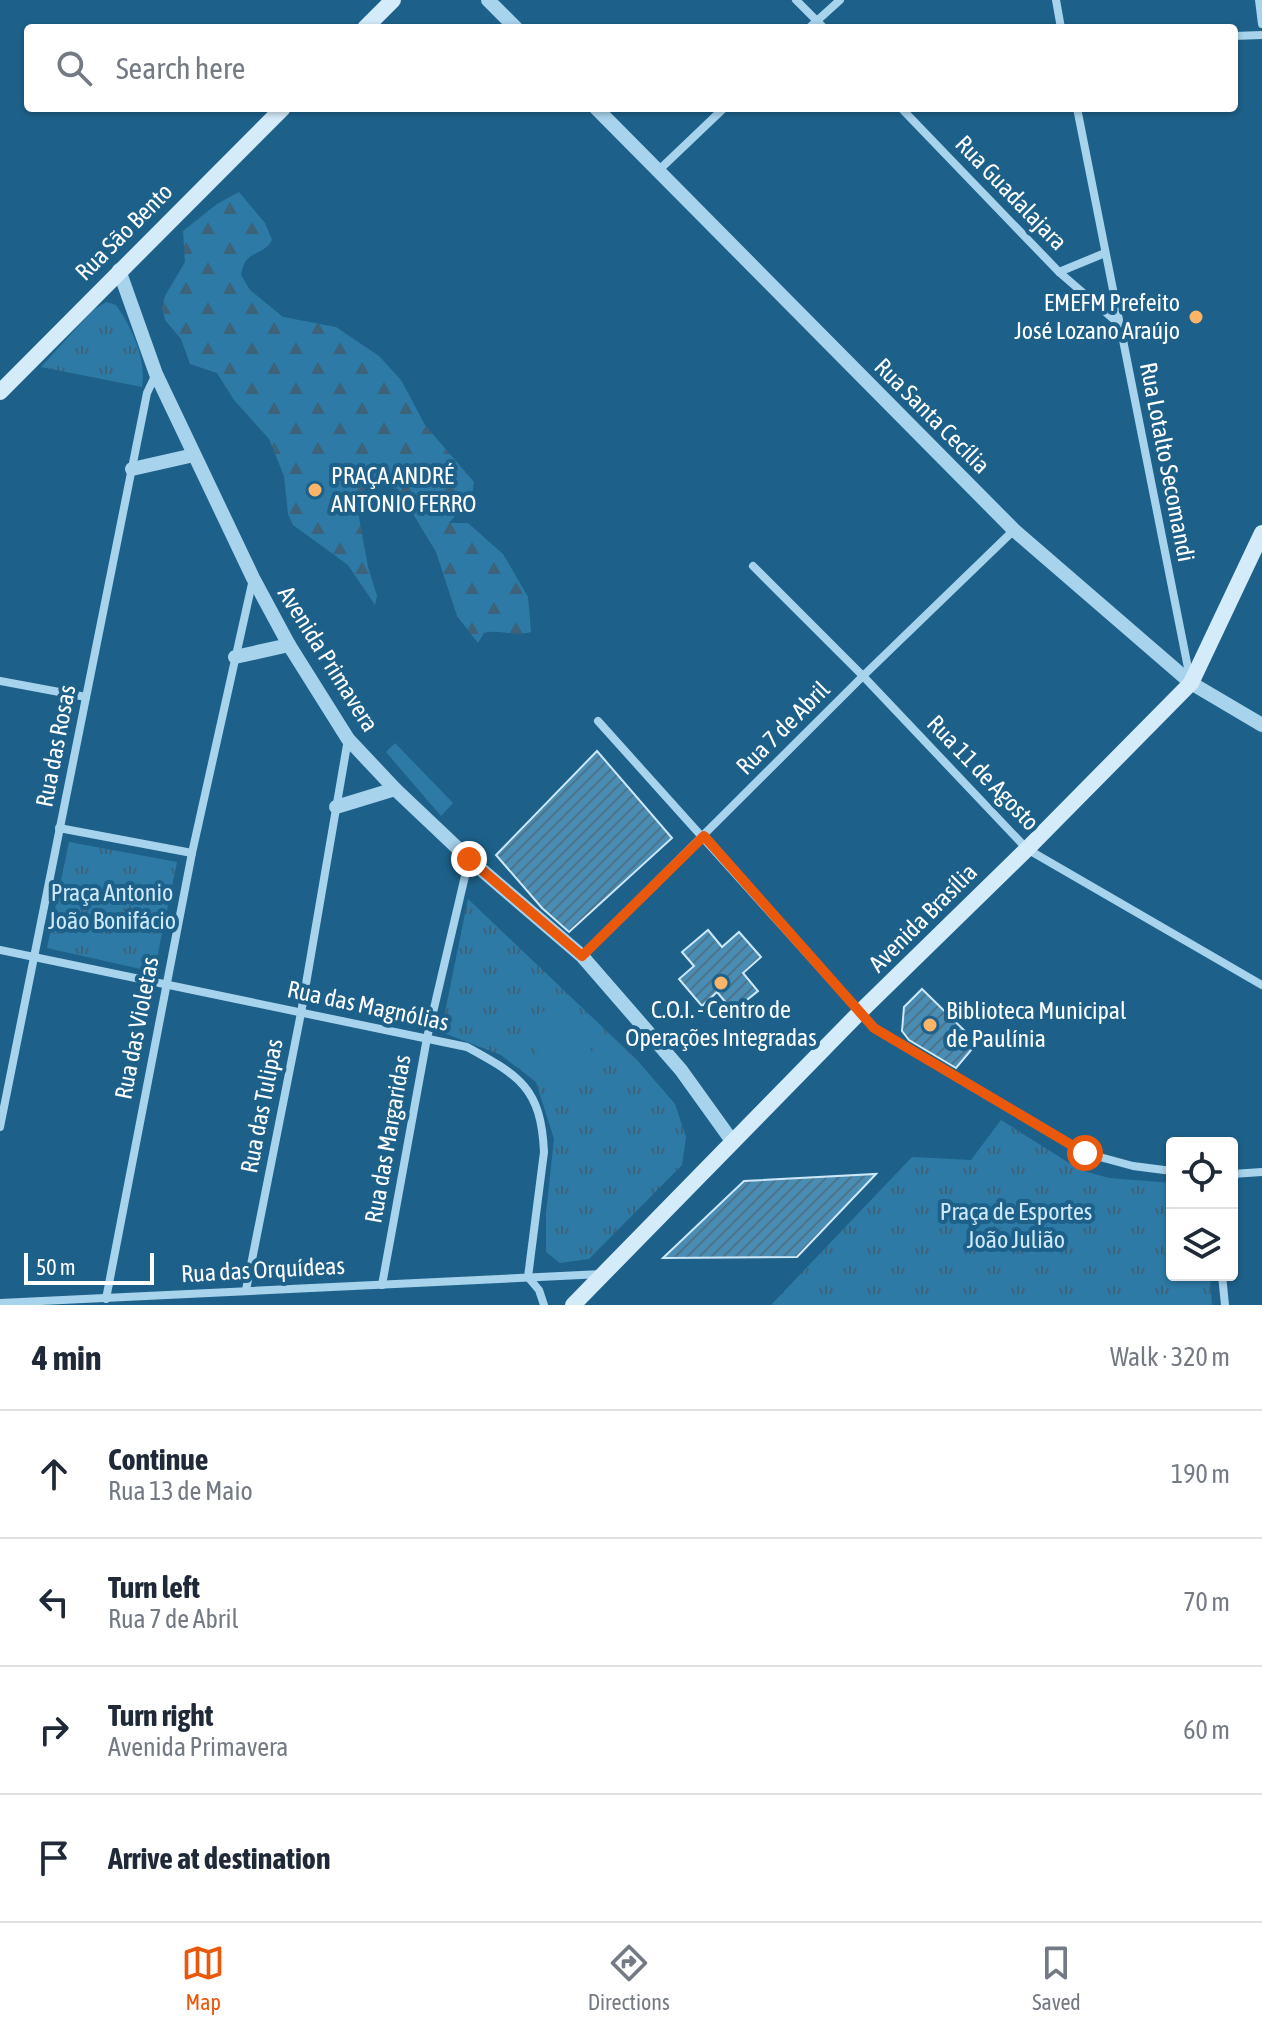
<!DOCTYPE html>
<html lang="en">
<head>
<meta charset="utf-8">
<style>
  :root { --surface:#fff; --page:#f6f6f7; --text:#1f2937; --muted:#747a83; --line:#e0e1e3; --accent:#ea580c }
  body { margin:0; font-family:"Asap Condensed",sans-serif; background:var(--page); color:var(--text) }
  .controls { position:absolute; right:24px; bottom:24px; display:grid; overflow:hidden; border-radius:8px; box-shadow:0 2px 6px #0004 }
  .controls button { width:72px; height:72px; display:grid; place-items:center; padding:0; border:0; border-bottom:2px solid var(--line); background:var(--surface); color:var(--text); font:40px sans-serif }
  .scale { position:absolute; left:24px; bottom:20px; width:130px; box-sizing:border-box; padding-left:8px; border:4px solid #fff; border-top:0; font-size:22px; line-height:28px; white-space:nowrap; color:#fff; -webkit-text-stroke:6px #1d618a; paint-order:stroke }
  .stop { position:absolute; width:24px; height:24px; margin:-18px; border:6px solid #ea580c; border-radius:50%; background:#fff }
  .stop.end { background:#ea580c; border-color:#fff; box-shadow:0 2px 8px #0008 }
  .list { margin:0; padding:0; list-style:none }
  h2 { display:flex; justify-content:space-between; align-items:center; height:104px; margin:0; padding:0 32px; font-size:34px }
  h2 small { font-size:26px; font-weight:400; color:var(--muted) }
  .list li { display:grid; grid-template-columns:52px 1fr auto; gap:24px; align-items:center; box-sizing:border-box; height:128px; padding:0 32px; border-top:2px solid var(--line) }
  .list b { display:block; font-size:30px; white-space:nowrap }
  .list p { margin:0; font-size:26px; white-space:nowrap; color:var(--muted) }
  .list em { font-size:26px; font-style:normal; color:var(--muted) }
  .icon { flex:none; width:44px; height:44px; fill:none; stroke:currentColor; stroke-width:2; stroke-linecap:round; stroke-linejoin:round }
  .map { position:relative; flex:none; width:1262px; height:1305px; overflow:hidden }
  .search { position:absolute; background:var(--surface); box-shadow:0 2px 6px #0004; left:24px; right:24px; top:24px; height:88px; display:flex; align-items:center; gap:20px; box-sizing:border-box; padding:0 28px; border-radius:8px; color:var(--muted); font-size:30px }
  .sheet { height:616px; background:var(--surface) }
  nav { display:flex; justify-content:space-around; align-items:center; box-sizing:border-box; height:112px; border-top:2px solid var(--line); background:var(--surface); font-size:22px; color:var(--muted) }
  nav a { display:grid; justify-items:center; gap:4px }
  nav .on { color:var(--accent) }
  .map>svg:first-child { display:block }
  .grass { fill:url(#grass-tufts) }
  .forest { fill:url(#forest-firs) }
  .garden { fill:#2d7aa6 }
  .building { fill:url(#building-hatch); stroke:#cde9f9; stroke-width:2 }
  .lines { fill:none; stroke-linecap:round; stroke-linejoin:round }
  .minor { stroke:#a8d3ec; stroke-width:8 }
  .tertiary { stroke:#a8d3ec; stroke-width:14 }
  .secondary { stroke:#d4ebf9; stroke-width:16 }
  .route { stroke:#ea580c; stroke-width:10 }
  .poi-dot { fill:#fcb566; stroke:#1d618a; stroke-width:3 }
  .labels { text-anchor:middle; stroke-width:8; stroke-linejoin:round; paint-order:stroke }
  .street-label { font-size:24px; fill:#fff; stroke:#1d618a }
  .poi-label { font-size:24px; fill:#fff; stroke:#1d618a; text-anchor:start }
  .park-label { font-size:24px; fill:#cde9f9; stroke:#1d618a }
</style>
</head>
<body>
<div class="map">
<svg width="1262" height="1305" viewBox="0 0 1262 1305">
  <defs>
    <pattern id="grass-tufts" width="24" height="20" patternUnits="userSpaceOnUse" patternTransform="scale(2)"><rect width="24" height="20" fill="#2d7aa6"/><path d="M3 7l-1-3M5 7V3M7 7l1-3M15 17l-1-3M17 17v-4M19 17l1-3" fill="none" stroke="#3c6379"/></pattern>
    <pattern id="forest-firs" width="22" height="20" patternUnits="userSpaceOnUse" patternTransform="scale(2)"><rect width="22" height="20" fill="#2d7aa6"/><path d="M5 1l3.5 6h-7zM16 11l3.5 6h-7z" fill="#3c6379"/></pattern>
    <pattern id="building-hatch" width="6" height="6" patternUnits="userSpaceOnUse" patternTransform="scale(2)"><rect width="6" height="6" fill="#4a8db4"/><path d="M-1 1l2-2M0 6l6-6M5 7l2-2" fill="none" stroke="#4b738a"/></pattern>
  </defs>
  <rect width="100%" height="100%" fill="#1d618a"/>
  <!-- grass -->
  <g class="grass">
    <path d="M 106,302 L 116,305 C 131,326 147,360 142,387 L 41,367 L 92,311 Z"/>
    <path d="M 69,842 L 177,862 L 154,972 L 47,948 Z"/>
    <path d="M 468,899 L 637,1060 L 675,1104 L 686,1137 L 682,1165 L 589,1259 L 560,1263 L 546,1252 L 546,1213 L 554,1139 L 536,1082 L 501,1055 L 441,1032 Z"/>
    <path d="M 1001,1120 L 1080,1170 L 1109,1178 L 1172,1183 L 1172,1275 L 1210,1275 L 1212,1305 L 771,1305 L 912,1157 L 971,1160 Z"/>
  </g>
  <!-- forest -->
  <path class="forest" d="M 239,192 L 265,223 L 272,240 C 262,258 245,248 241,275 L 250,290 L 283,317 L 336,327 L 379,356 L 401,380 L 425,425 L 474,482 L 472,496 L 449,523 L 468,523 L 503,554 L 528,597 L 531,632 C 514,637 500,629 484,633 L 478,643 L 457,616 L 436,552 L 398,489 L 368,482 L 357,506 L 368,567 L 377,596 L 375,605 L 348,565 L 293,525 L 288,514 L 284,476 L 269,439 L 234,400 L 217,373 L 190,364 L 181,339 L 165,320 L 162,308 L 165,296 L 185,262 L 183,231 L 217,204 Z"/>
  <!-- garden -->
  <g class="garden">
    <path d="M 395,743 L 453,803 L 441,816 L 386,752 Z"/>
    <path d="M 549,1006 L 598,1058 L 568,1086 L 520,1034 Z"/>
  </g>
  <!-- building -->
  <g class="building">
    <path d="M 597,751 L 672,838 L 569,932 L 542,908 L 496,855 Z"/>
    <path d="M 708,930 L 722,947 L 739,932 L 761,957 L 743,973 L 758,991 L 733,1011 L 717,992 L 702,1006 L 679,979 L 694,966 L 682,952 Z"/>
    <path d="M 922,989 L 977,1043 L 956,1068 L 909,1040 L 902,1031 L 904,1007 Z"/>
    <path d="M 876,1174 L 797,1257 L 663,1258 L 744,1181 Z"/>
  </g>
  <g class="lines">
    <!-- minor -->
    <g class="minor">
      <path d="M 796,0 L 824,28"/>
      <path d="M 1056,0 L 1061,28"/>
      <path d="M 1259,0 L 1262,24"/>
      <path d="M 809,28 L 840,0"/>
      <path d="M 1234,36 L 1262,35"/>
      <path d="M 901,108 L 1059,272 L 1118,323"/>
      <path d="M 1077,108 L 1190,678"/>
      <path d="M 659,170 L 724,108"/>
      <path d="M 1059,272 L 1105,253"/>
      <path d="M 753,566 L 863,676 L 1027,849 L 1262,985"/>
      <path d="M 0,681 L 86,697"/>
      <path d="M 598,721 L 874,1028 L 1085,1153 L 1133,1166 L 1172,1171"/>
      <path d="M 59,828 L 192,853"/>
      <path d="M 0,950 L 467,1047 C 520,1076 541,1088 544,1152 L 528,1277"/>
      <path d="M 582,956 L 863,676 L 1014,530"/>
      <path d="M 0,1127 L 147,393 L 156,374"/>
      <path d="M 1232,1174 L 1262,1172"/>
      <path d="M 1222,1275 L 1225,1305"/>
      <path d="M 528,1277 L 539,1290 L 544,1305"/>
      <path d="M 382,1285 L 427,1038 L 469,859"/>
      <path d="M 246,1290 L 301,1013 L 348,739"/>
      <path d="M 106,1299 L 192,853 L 253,579"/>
      <path d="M 0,1303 L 602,1274"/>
    </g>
    <!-- tertiary -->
    <g class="tertiary">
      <path d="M 488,0 L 516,28"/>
      <path d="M 596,108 L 1014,530 L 1191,683 L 1262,725"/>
      <path d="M 119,270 L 156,374 L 253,578 L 289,645 L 348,739 L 395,789 L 469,859 L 582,956 L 681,1070 L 732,1141"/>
      <path d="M 132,469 L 194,455"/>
      <path d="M 235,657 L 289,645"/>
      <path d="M 336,807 L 395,789"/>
    </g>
    <!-- secondary -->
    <g class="secondary">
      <path d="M 365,28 L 393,0"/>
      <path d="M 0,392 L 283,108"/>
      <path d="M 573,1305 L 860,1012 L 1027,849 L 1191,683 L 1262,533"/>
    </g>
  </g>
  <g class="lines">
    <!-- route -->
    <path class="route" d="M 469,859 L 582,956 L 704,836 L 874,1028 L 1085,1153"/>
  </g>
  <!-- markers -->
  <g class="poi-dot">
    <circle cx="1196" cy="317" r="8"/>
    <circle cx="315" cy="490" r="8"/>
    <circle cx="721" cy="983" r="8"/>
    <circle cx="930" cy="1025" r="8"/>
  </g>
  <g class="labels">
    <!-- street labels -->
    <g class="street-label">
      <text transform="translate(1011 193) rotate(46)" y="8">Rua Guadalajara</text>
      <text transform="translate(124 232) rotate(-45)" y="8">Rua São Bento</text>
      <text transform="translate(932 416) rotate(45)" y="8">Rua Santa Cecília</text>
      <text transform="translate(1167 462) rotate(79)" y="8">Rua Lotalto Secomandi</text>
      <text transform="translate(328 659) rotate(58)" y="8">Avenida Primavera</text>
      <text transform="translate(783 728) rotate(-45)" y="8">Rua 7 de Abril</text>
      <text transform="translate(56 746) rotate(-79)" y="8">Rua das Rosas</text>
      <text transform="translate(983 773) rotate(46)" y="8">Rua 11 de Agosto</text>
      <text transform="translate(923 918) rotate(-45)" y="8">Avenida Brasília</text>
      <text transform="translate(368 1006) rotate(12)" y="8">Rua das Magnólias</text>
      <text transform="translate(137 1028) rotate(-79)" y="8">Rua das Violetas</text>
      <text transform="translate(262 1106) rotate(-79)" y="8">Rua das Tulipas</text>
      <text transform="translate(388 1139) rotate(-80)" y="8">Rua das Margaridas</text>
      <text transform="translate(263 1270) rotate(-3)" y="8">Rua das Orquídeas</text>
    </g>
    <!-- poi labels -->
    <g class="poi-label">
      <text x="1180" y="311" text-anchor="end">EMEFM Prefeito<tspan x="1180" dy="28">José Lozano Araújo</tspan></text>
      <text x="331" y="484">PRAÇA ANDRÉ<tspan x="331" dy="28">ANTONIO FERRO</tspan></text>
      <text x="721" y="1018" text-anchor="middle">C.O.I. - Centro de<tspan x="721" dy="28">Operações Integradas</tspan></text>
      <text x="946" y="1019">Biblioteca Municipal<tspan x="946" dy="28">de Paulínia</tspan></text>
    </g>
    <!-- park labels -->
    <g class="park-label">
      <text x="112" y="901">Praça Antonio<tspan x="112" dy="28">João Bonifácio</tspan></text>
      <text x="1016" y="1220">Praça de Esportes<tspan x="1016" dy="28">João Julião</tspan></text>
    </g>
  </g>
</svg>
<div class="controls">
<button><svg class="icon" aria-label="locate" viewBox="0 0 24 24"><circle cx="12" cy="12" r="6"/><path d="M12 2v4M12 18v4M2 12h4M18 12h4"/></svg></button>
<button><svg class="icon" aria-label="layers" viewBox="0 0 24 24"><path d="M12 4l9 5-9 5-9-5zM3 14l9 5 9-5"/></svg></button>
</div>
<div class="scale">50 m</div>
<div class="stop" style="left:1085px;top:1153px"></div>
<div class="stop end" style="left:469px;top:859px"></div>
<div class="search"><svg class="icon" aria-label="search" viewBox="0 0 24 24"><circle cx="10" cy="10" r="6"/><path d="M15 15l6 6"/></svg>Search here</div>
</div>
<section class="sheet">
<h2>4 min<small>Walk · 320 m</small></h2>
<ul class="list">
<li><svg class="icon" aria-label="ahead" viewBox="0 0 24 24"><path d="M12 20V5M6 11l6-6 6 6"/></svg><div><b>Continue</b><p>Rua 13 de Maio</p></div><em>190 m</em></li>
<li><svg class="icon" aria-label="left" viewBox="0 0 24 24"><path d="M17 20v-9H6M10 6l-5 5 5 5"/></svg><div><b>Turn left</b><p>Rua 7 de Abril</p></div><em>70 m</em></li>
<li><svg class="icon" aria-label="right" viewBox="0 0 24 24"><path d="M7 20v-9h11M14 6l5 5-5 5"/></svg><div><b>Turn right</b><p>Avenida Primavera</p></div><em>60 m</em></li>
<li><svg class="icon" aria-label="arrive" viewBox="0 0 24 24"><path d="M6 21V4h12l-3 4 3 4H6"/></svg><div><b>Arrive at destination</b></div></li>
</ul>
</section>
<nav>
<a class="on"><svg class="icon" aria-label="map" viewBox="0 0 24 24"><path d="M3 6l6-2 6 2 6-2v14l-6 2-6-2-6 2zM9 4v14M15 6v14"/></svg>Map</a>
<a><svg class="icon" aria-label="directions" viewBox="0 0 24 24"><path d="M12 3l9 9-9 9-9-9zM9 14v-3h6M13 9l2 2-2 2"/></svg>Directions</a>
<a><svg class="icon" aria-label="saved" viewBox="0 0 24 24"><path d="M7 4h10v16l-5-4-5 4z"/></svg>Saved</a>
</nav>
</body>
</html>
